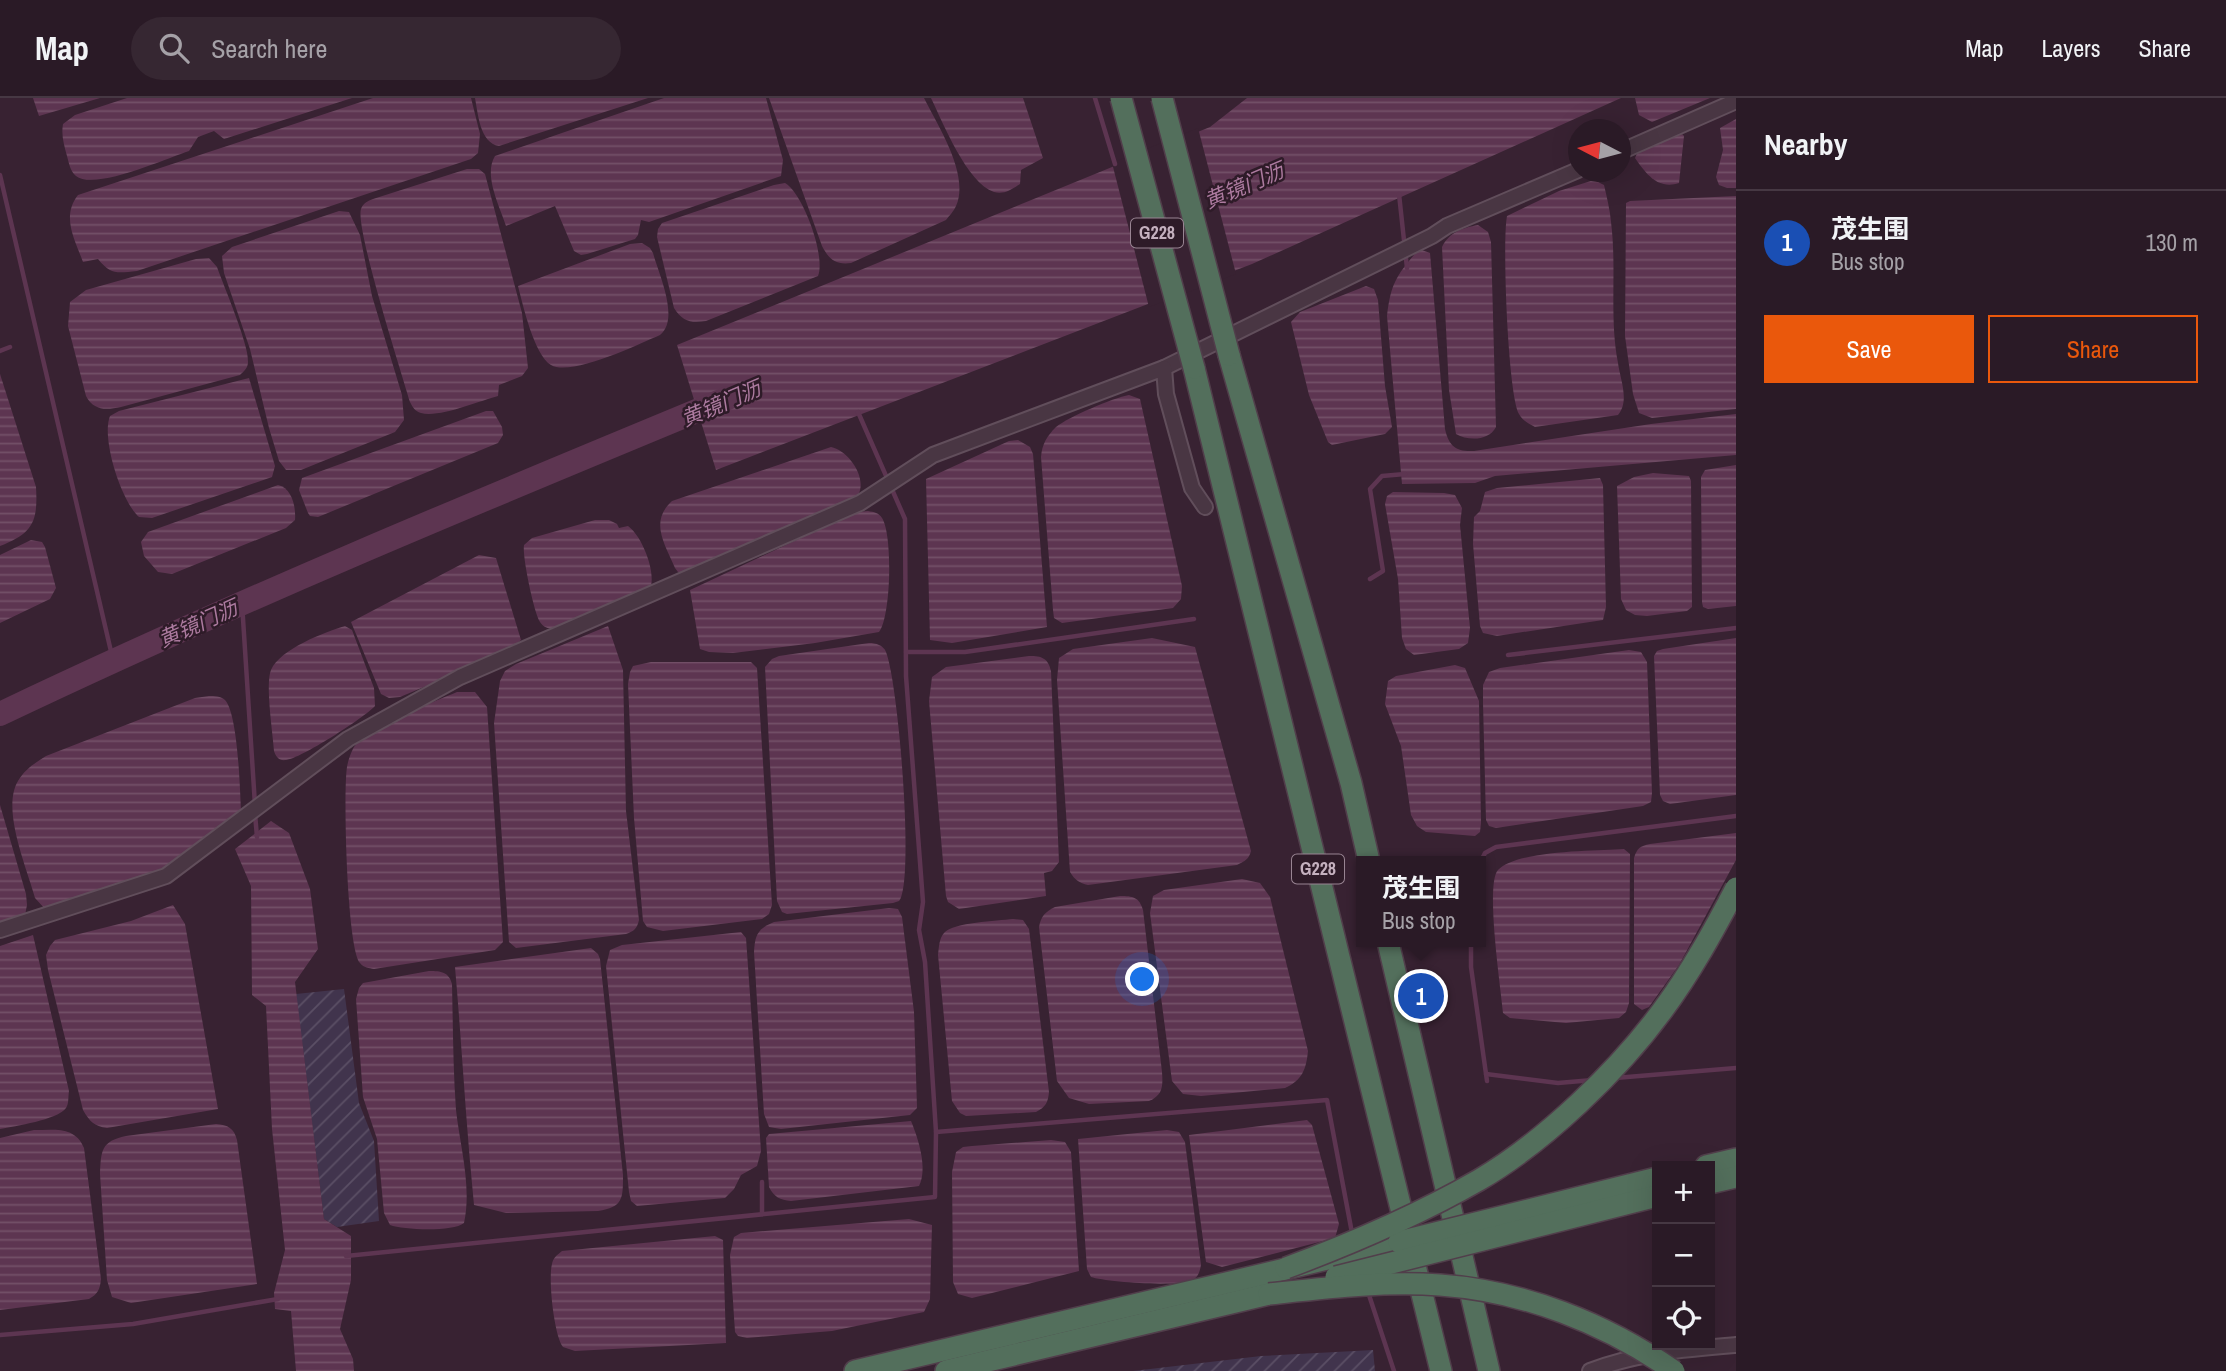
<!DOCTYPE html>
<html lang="en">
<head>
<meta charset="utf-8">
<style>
  :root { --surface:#2a1a26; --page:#362732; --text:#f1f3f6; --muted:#a5a1a7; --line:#463843; --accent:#ea580c }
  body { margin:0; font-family:"Archivo Narrow","Noto Sans SC",sans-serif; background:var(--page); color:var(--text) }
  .controls { position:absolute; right:21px; bottom:21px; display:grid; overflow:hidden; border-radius:0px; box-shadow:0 7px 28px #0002 }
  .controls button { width:63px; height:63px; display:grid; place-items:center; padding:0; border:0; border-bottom:2px solid var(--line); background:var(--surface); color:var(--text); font:35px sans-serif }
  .compass { position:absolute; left:1568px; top:21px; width:63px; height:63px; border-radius:50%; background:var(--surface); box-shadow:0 7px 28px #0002; rotate:276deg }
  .you { position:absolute; left:1143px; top:882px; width:24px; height:24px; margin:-18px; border:5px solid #fff; border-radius:50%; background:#1a73e8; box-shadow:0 0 0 10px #1a73e833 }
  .badge { display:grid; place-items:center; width:46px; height:46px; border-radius:50%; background:var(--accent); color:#fff; font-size:23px; font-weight:700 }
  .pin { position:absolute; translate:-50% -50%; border:4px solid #fff; box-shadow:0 2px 7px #0006 }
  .popup { position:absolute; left:1356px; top:758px; width:130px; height:91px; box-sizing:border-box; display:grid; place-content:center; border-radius:0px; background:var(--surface); filter:drop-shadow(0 2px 5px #0005); font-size:23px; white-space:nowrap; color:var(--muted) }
  .popup b { font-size:26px; color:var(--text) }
  .popup::after { content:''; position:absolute; left:50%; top:100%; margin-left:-14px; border:14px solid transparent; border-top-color:var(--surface) }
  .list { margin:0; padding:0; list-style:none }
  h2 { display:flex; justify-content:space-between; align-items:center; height:91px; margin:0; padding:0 28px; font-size:30px }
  h2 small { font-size:23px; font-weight:400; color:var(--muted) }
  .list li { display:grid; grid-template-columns:46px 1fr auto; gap:21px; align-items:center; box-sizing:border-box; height:105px; padding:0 28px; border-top:2px solid var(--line) }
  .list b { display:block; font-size:26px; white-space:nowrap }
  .list p { margin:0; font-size:23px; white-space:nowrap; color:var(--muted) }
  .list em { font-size:23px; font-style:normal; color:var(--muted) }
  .actions { display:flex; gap:14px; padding:21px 28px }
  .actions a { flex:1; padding:16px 0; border:2px solid var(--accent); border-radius:0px; text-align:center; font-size:24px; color:var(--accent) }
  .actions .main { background:var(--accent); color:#fff }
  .icon { flex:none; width:38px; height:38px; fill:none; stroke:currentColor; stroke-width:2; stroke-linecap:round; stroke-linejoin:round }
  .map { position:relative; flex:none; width:1736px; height:1273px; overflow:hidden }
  header { display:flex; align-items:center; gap:42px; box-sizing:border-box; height:98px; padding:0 35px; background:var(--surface); border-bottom:2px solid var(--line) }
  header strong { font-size:33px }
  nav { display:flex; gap:38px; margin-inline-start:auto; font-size:24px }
  .search { width:490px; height:63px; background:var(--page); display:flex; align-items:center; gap:18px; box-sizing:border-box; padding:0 24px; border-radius:38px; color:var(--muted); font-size:26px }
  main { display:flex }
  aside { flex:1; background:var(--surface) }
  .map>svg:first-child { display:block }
  .garden { fill:url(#garden-furrows) }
  .water { fill:url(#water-rules) }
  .pier { fill:#382232 }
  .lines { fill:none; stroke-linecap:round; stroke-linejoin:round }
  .stream { stroke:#5d3551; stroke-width:4.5 }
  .river { stroke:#5d3551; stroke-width:24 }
  .minor-casing { stroke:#614e5b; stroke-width:18 }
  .highway-casing { stroke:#513e4b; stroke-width:24 }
  .minor { stroke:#493643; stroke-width:14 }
  .highway { stroke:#536f5c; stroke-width:21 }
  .highway-bridge-casing { stroke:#513e4b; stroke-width:24; stroke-linecap:butt }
  .highway-bridge { stroke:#536f5c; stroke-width:21 }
  .labels { text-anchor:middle; stroke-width:5; stroke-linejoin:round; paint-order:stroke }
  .shield { fill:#2e1b28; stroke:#988492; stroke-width:2 }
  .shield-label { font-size:18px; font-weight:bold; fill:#c5b1bf }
  .water-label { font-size:21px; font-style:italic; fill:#ac7a9f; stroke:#2e1b28 }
</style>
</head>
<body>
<header>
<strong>Map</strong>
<div class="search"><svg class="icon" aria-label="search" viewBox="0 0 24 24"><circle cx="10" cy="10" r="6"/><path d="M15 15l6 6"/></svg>Search here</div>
<nav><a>Map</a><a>Layers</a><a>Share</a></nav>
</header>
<main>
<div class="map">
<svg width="1736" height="1273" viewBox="0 0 1736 1273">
  <defs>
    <pattern id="garden-furrows" width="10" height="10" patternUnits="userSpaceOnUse" patternTransform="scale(1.75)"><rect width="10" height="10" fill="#41344d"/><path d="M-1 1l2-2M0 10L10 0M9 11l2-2" fill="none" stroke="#5b4f65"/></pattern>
    <pattern id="water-rules" width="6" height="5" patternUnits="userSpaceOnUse" patternTransform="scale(1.75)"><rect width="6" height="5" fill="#5d3551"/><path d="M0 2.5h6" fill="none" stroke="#735068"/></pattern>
  </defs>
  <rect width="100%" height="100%" fill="#382232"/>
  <!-- garden -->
  <g class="garden">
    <path d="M 344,891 L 359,1005 L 374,1043 L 379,1123 L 337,1129 L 324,1121 L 296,896 Z"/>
    <path d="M 1373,1252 L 1375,1273 L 1133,1273 L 1261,1258 Z"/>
  </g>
  <!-- water -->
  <g class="water">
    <path d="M 33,0 L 100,0 L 39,18 Z"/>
    <path d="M 127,0 L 352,0 L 224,41 L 214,33 L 198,39 L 189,53 C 167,60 95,93 76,78 C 70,73 69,65 67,58 C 64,47 61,37 63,26 L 75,17 Z"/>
    <path d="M 373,0 L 471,0 L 480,36 L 478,55 L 471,61 L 137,173 C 117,175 111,177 98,161 L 83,164 C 75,142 61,119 78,97 Z"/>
    <path d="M 475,0 L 648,0 L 499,48 C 480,45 478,16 475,0 Z"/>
    <path d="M 664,0 L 766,0 L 783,62 L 781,78 L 649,124 L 641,122 L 638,137 L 635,141 L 587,156 L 581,157 L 574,153 L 555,108 L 506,128 C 500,109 483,77 495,58 Z"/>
    <path d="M 769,0 L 924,0 C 938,28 970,77 956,108 C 954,113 949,118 946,122 L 851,165 C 835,167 829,161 822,148 Z"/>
    <path d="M 931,0 L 1023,0 L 1043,60 L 1021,72 L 1020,86 C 1012,91 1004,97 994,94 C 967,85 943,25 931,0 Z"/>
    <path d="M 1247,0 L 1621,0 L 1252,166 L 716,372 L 677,247 L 1210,29 Z"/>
    <path d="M 1635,0 L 1710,0 L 1652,24 L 1639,17 Z"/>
    <path d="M 1736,21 L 1736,90 L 1727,90 L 1719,87 L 1716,79 L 1723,52 L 1720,30 Z"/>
    <path d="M 1682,36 L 1684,38 L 1679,85 C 1658,92 1646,76 1635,60 L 1638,53 Z"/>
    <path d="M 467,71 L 479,71 L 485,76 L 522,215 L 528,270 L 522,278 L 499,287 L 498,298 C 479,303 439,320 421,315 C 415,313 413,310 410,304 C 402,276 355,130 361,111 C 363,105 368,103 373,101 Z"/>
    <path d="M 1594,82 L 1604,87 C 1607,100 1610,112 1611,124 C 1617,171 1609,219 1618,265 C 1620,281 1630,303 1618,317 L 1535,329 C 1528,325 1523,323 1519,316 C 1508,296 1502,143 1507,118 L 1559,93 Z"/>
    <path d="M 785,85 C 803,95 826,159 818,178 L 706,223 C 691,225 683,224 674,210 L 657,139 L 658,131 L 662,125 L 774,87 Z"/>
    <path d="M 1736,98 L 1736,311 L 1652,320 L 1639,315 L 1633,296 L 1625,238 L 1626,105 L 1630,103 Z"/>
    <path d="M 339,113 L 349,114 L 360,137 L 372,198 L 402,297 L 404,322 L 395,334 L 301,372 L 286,372 L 279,363 L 269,330 L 250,251 L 224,175 L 222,158 L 232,149 Z"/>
    <path d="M 1478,127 L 1488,134 L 1491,144 L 1496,329 C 1489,343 1468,343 1456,336 L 1449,292 L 1442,149 C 1449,134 1463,130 1478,127 Z"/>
    <path d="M 642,145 L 650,150 L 653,155 C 659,177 680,221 660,237 C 639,246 571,279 551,267 C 534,257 523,207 518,188 L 630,146 Z"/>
    <path d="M 1419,151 L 1430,155 L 1445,331 C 1449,349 1457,354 1474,353 L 1651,326 L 1736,316 L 1736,357 L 1495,378 L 1475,385 L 1402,386 L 1387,218 C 1391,184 1397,177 1419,151 Z"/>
    <path d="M 209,160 L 217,169 C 223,186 250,249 248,264 C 248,270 244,273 240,277 L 121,309 C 106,312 94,313 86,298 L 68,228 L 70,204 L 86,192 L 196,161 Z"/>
    <path d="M 1366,188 L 1374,191 L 1378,202 L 1385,288 L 1392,329 L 1385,336 L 1332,347 L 1328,344 L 1309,297 L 1291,224 L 1300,214 Z"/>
    <path d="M 0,276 L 36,389 C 38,424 33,435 0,448 Z"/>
    <path d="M 249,280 L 275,368 L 272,379 L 152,420 L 139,419 C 121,403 101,340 110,318 L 119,313 Z"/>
    <path d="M 1129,297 L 1140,301 L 1182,488 L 1181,501 L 1173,510 L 1062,525 L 1054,520 L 1053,512 L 1041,359 C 1042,346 1047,338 1056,329 C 1068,319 1113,300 1129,297 Z"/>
    <path d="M 486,313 L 493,313 L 502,329 L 503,337 L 498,345 L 318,419 L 310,418 L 308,415 L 299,392 L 302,380 Z"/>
    <path d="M 1018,342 L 1030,349 L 1033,356 L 1047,529 L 952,545 L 930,542 L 926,381 L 1009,343 Z"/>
    <path d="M 831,349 C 848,352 868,380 858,397 L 686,475 L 678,474 L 675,470 C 665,446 649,424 672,403 Z"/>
    <path d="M 1736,367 L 1736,508 L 1708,511 L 1703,509 L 1702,504 L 1701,379 L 1705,372 Z"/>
    <path d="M 1653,375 L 1689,378 L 1691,383 L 1692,509 L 1687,513 L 1647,518 L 1635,517 L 1626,512 L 1621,501 L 1617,388 L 1634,379 Z"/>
    <path d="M 1600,380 L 1603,387 L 1606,509 L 1603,522 L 1497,538 L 1483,535 L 1480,528 L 1473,446 L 1474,419 L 1480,413 L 1485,394 L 1497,390 Z"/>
    <path d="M 278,387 C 292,390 296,409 295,422 L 286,430 L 172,476 L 158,474 L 144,458 L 141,444 L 148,434 Z"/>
    <path d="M 1393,394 L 1444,395 L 1455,397 L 1462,410 L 1460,427 L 1470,530 L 1468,545 L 1459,551 L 1414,557 L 1406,551 L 1402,540 L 1398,481 L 1385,406 L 1387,398 Z"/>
    <path d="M 868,413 C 874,414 879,415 882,420 C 893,437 891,519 879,534 L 815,545 L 733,555 L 709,554 L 700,551 L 690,492 L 856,414 Z"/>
    <path d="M 595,422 L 609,422 L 617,426 L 619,430 L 628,428 C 642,438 655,472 651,488 L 561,530 C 553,531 545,532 540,524 C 534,515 522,458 524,447 L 532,440 Z"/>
    <path d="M 31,442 L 42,444 L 45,449 L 56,490 L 50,501 L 0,525 L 0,457 Z"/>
    <path d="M 479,457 L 496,460 L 521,542 L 505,555 L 400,599 L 389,600 L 381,596 L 351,524 Z"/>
    <path d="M 345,528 L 352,532 L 374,590 L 375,608 C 364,620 300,661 286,662 C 279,663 276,659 274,653 C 273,636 265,586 271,572 C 280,551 325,534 345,528 Z"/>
    <path d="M 608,528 L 623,572 L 626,713 L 639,822 C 637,831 634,833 626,836 L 516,850 L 509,844 L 494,625 L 500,583 L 505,573 L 516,566 Z"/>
    <path d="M 1152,540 L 1195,549 L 1251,753 C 1249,761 1245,763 1237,767 L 1088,787 C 1079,785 1075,782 1070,774 L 1057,582 L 1059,560 L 1073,551 Z"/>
    <path d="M 1736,540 L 1736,697 L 1670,706 L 1663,703 L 1660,697 L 1654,558 L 1657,553 L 1663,551 Z"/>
    <path d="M 869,545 C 876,545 883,547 886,554 C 898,584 915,782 899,803 L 893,805 L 787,816 L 782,814 L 777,803 L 765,569 L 772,561 L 779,558 Z"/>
    <path d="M 1629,552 L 1641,554 L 1647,564 L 1652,695 L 1651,704 L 1643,708 L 1496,730 L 1489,728 L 1486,722 L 1483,605 L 1483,587 L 1489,574 L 1500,570 Z"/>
    <path d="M 1029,558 C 1042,558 1048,560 1051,573 L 1059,764 L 1052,773 L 1044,775 L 1046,798 L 959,811 L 948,804 L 946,798 L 929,603 L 932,579 L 946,569 Z"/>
    <path d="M 651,564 L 751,564 L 757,570 L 772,807 L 769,816 L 762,821 L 663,833 L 647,829 L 643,823 L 634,720 L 628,586 L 630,574 L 633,568 Z"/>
    <path d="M 1455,567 L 1465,570 L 1479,603 L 1481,725 L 1480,734 L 1475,738 L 1426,734 L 1417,728 L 1411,717 L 1401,648 L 1385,606 L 1388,583 L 1396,578 Z"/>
    <path d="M 457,594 L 475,594 L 487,609 L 503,844 L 495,852 L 374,871 C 369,870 364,870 360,865 C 347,850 343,694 347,669 C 348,663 351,654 354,649 C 368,627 432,605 457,594 Z"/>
    <path d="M 209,598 C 214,598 221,598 225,602 C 238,616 240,692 241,713 L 176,769 L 46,812 L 35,800 C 27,770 1,711 18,683 C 25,671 35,665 46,658 L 195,600 Z"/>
    <path d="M 0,707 L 26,796 L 27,807 L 24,822 L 0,832 Z"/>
    <path d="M 271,723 L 289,735 L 310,791 L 318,851 L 295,884 L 324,1121 L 351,1138 L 351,1182 L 340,1231 L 353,1261 L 354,1273 L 296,1273 L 291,1213 L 275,1211 L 274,1195 L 285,1152 L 272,1031 L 266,908 L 252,897 L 251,788 L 235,751 Z"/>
    <path d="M 1736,735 L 1736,762 L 1679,867 L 1649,909 L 1642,912 L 1634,906 L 1634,760 C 1637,750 1640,748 1650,746 Z"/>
    <path d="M 1624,751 L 1630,756 L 1629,905 L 1626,914 L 1619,920 L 1566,925 L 1510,920 L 1503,915 C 1501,891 1485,786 1498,772 C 1517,752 1596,753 1624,751 Z"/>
    <path d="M 1242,781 L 1260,785 L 1270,799 L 1308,953 C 1306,972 1302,982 1285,990 L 1201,998 L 1183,996 L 1172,983 L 1150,815 L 1153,798 L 1164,792 Z"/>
    <path d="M 1120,798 C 1133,798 1139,799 1143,812 L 1162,974 C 1163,988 1163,997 1149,1003 L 1089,1006 L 1069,1000 L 1057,983 L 1039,829 C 1041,818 1045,814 1055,809 Z"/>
    <path d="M 173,807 L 185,826 L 218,1011 L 107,1030 C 94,1028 90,1024 83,1012 L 48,872 L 46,857 L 50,848 L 55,842 L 131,823 Z"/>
    <path d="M 889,810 L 898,811 L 902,819 L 914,914 L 917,1010 L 910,1017 L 781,1031 L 769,1029 L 764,1016 L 754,854 C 755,837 757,831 774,824 Z"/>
    <path d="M 1013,821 L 1023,822 L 1029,831 L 1049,994 C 1048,1004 1046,1009 1036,1014 L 966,1018 L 960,1015 L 952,1003 L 938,857 C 939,849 939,841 944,835 C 954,824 997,823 1013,821 Z"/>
    <path d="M 741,834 L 746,840 L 761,1053 L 757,1068 L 741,1077 L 734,1091 L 725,1100 L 637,1108 L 631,1103 L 629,1094 L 606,868 L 610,852 L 622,847 Z"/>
    <path d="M 33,837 L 69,993 C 68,999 69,1006 66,1010 C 57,1022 15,1028 0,1031 L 0,848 Z"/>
    <path d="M 591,850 L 598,856 L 600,861 L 623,1077 C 623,1101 623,1109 598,1113 L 506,1115 L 474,1107 C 466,1028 462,949 455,869 Z"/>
    <path d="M 429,873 C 441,873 449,874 452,886 C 453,928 453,970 456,1012 C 460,1048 472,1089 464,1125 C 453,1134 404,1132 390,1127 L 384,1115 L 377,1041 L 363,999 L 356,901 L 359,890 L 363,885 Z"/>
    <path d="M 1307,1022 L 1312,1027 L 1339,1126 L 1335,1140 L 1222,1169 L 1206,1164 L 1189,1037 Z"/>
    <path d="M 911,1023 C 918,1040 928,1070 919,1088 L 791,1103 C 780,1102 774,1099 769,1089 L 766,1040 L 769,1036 Z"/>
    <path d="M 216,1026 C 228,1027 234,1030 237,1042 L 257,1186 L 131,1205 L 112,1199 L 107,1182 L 100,1076 C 101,1053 101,1043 126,1038 Z"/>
    <path d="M 34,1032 C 55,1032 75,1028 84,1050 L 101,1181 C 100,1191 98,1196 89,1201 L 0,1212 L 0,1040 Z"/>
    <path d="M 1167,1032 L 1179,1034 L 1185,1044 L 1201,1167 C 1200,1172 1199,1178 1194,1181 C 1183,1190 1106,1184 1091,1179 L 1087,1171 L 1078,1041 Z"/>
    <path d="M 1051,1042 L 1065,1044 L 1071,1054 L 1079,1173 L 972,1200 L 958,1196 L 953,1184 L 952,1074 L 956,1054 L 963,1049 L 972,1048 Z"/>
    <path d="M 909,1121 L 932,1127 L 930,1201 L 924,1214 L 832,1233 L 747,1240 L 738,1238 L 735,1234 L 730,1157 L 734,1139 L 741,1135 Z"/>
    <path d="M 715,1138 L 723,1142 L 726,1245 L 575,1253 L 563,1249 C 554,1237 548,1181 552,1166 C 553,1160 557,1157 562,1153 Z"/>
  </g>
  <!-- pier -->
  <path class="pier" d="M 1198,30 L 1236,176 L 1149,209 L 1112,65 Z"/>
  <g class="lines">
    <!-- stream -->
    <g class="stream">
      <path d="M 1095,0 L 1115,66"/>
      <path d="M 0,77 L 113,562"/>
      <path d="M 1399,96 L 1407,170"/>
      <path d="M 0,253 L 10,249"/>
      <path d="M 1370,481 L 1383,473 L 1370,391 L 1382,378 L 1405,376"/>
      <path d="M 242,505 L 255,707"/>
      <path d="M 906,554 L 965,554 L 1194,521"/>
      <path d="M 1508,557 L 1736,530"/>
      <path d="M 255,716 L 257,739"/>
      <path d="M 1480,765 L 1485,755 L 1496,749 L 1736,718"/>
      <path d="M 1471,844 L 1471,869 L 1487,983"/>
      <path d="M 1486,976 L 1558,985 L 1593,982"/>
      <path d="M 1615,980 L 1736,970"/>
      <path d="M 936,1034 L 1327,1002 L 1352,1135"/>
      <path d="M 762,1084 L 762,1116"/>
      <path d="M 346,1158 L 935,1099 L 936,1034 L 925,864 L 919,832 L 923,804 L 906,578 L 905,421 L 858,314"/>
      <path d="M 1368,1194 L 1394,1273"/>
      <path d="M 0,1237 L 133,1226 L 278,1201"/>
    </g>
    <!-- river -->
    <path class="river" d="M 0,616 C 239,502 484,401 728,300"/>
    <!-- minor casing -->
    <g class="minor-casing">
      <g id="minor">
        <path d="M 1620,54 L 1736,3"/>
        <path d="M 1164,270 L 1432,138 L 1447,128 L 1578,72"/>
        <path d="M 0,832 L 166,778 L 348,641 L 460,579 L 860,405 L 933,357 L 1164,270 L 1166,296 L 1192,390 L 1205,409"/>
        <path d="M 1590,1273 C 1636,1255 1687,1251 1736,1247"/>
      </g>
    </g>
    <!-- highway casing -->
    <g class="highway-casing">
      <g id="highway">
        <path d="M 1229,257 L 1351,685 L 1369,763"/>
        <path d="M 1194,270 L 1441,1273"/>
        <path d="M 1388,844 L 1489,1273"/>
        <path d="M 1706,1068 L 1736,1061"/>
        <path d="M 1710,1085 L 1736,1079"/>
        <path d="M 855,1273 L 1399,1144"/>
        <path d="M 946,1273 L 1269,1196"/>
      </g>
    </g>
    <!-- minor -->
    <use href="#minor" class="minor"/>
    <!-- highway -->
    <use href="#highway" class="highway"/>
    <!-- highway-bridge casing -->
    <g class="highway-bridge-casing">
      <g id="highway-bridge">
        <path d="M 1121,0 L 1194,270"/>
        <path d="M 1162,0 L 1229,257"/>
        <path d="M 1399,1144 L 1657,1080"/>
        <path d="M 1286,1170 C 1353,1145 1418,1117 1479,1082 C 1544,1044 1618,973 1662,913 C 1691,874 1714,832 1736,790"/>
        <path d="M 1336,1179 L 1657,1098"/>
        <path d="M 1269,1196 C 1326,1190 1383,1183 1440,1187 C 1524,1193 1605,1225 1674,1273"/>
      </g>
    </g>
    <!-- highway-bridge -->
    <use href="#highway-bridge" class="highway-bridge"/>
  </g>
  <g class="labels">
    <!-- shield labels -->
    <g class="shield">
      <rect x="1131" y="120.5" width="52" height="29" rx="5"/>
      <rect x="1292" y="756.5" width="52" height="29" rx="5"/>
    </g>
    <g class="shield-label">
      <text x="1157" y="141">G228</text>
      <text x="1318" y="777">G228</text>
    </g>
    <!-- water labels -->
    <g class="water-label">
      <text transform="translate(1244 88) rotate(-23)" y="7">黄镜门沥</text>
      <text transform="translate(721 306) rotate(-23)" y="7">黄镜门沥</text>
      <text transform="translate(198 526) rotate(-24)" y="7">黄镜门沥</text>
    </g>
  </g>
</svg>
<div class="controls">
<button>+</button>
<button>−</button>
<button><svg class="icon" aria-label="locate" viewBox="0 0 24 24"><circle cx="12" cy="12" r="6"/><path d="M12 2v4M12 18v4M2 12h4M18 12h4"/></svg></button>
</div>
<svg class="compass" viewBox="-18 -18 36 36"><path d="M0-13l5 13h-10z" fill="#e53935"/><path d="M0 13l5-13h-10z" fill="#a5a1a7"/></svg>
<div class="you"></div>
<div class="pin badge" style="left:1421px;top:898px;background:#1a4fb4">1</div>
<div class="popup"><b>茂生围</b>Bus stop</div>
</div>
<aside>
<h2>Nearby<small></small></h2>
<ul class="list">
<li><span class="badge" style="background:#1a4fb4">1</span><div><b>茂生围</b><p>Bus stop</p></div><em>130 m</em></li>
</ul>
<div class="actions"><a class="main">Save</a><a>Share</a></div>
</aside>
</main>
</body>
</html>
